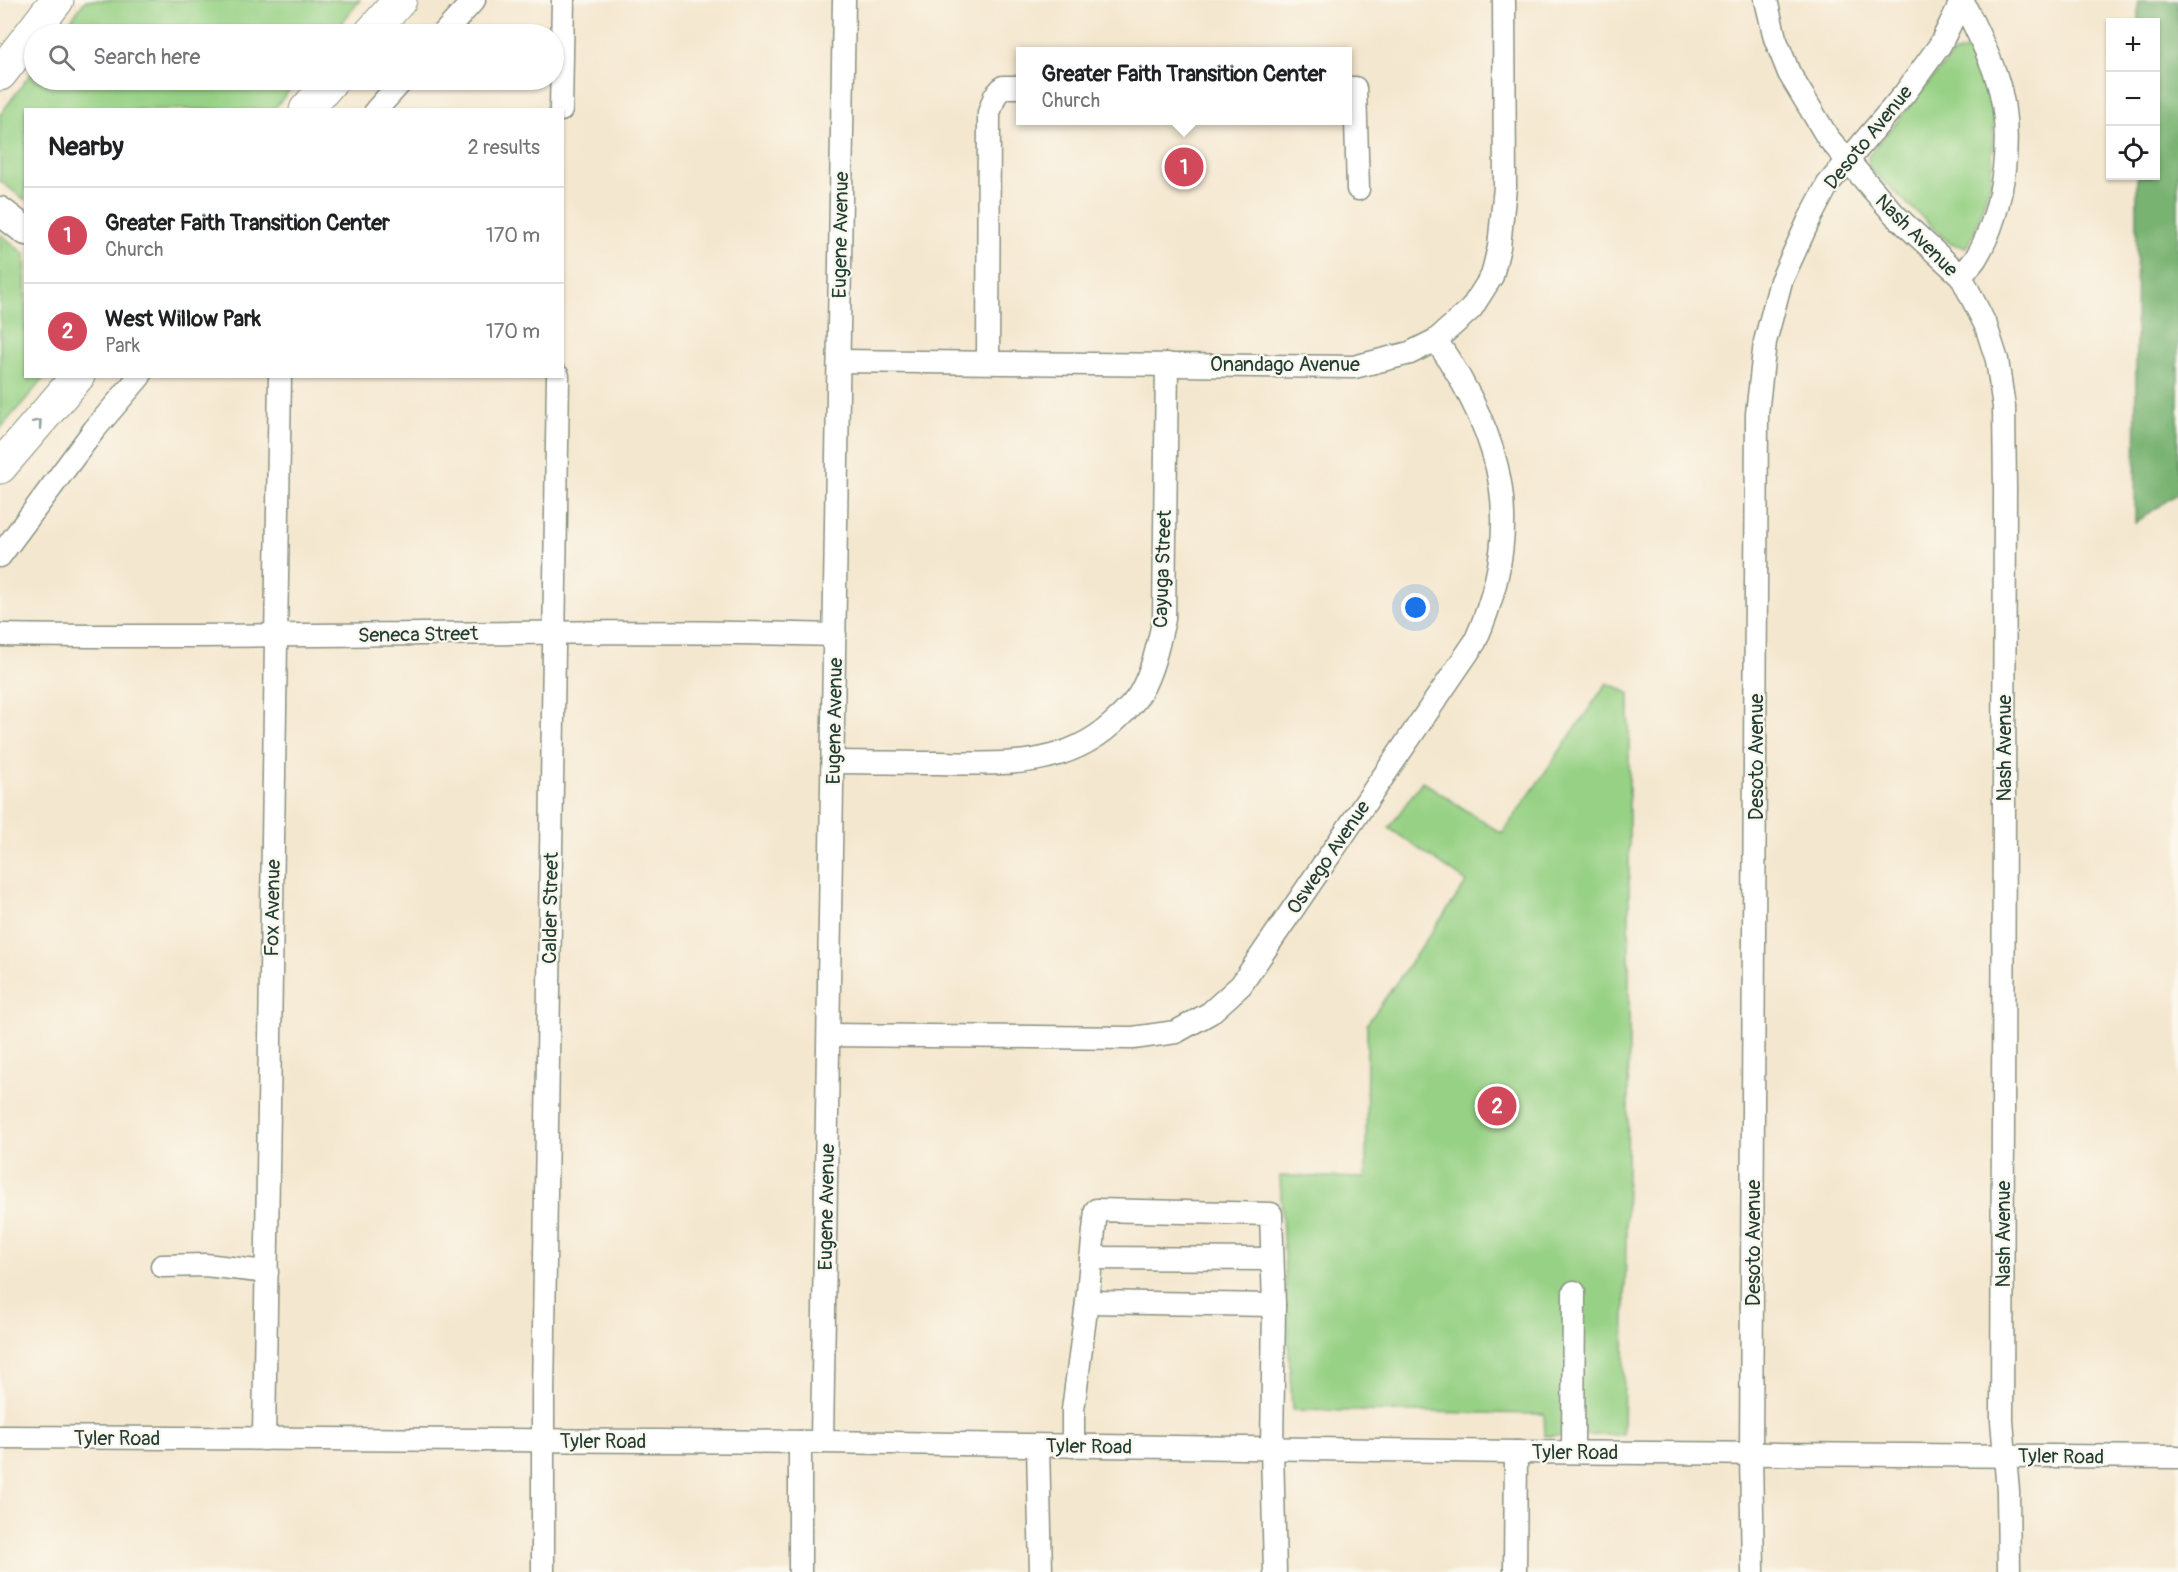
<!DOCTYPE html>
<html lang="en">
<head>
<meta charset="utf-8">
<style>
  :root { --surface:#fff; --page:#f2f2f2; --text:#202124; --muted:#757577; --line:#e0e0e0; --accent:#d1495b }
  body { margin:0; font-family:Pangolin,sans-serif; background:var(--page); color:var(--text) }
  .controls { position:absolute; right:18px; top:18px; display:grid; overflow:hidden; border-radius:0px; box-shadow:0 2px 4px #0004 }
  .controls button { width:54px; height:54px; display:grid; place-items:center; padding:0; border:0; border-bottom:2px solid var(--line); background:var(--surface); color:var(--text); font:30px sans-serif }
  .you { position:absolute; left:1416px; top:608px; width:21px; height:21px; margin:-15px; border:4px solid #fff; border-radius:50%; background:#1a73e8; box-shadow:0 0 0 9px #1a73e833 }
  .badge { display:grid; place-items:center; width:39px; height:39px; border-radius:50%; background:var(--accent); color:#fff; font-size:20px; font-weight:700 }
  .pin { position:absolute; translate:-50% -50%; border:3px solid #fff; box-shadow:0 2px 6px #0006 }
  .popup { position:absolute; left:1016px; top:47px; width:336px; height:78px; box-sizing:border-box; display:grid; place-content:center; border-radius:0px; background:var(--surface); filter:drop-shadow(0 2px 4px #0005); font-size:20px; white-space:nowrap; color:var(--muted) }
  .popup b { font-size:22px; color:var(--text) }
  .popup::after { content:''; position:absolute; left:50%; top:100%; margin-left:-12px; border:12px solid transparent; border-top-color:var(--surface) }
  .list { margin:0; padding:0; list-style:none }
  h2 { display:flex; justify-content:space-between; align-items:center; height:78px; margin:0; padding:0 24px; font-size:26px }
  h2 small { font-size:20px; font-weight:400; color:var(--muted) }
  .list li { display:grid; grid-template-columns:39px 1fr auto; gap:18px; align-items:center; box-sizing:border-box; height:96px; padding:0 24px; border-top:2px solid var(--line) }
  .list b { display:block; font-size:22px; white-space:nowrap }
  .list p { margin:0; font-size:20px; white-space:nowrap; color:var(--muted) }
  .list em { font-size:20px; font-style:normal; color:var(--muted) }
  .icon { flex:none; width:33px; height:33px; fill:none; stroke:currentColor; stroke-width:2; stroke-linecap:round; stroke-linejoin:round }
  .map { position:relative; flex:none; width:2178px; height:1572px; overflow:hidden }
  .search { position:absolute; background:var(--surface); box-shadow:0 2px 4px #0004; left:24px; top:24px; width:540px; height:66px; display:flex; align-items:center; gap:15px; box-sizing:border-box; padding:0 21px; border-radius:33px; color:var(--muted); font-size:22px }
  .panel { position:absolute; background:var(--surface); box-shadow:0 2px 4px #0004; left:24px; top:108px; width:540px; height:270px; border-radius:0px }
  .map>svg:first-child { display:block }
  .green { fill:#97d185; stroke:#5b875c; stroke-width:1.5 }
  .forest { fill:#79b372; stroke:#4c7853; stroke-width:1.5 }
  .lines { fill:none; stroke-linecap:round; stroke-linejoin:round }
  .minor-casing { stroke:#8a9282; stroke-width:25 }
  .major-casing { stroke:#8a9282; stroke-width:31 }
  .highway-casing { stroke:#8a9282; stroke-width:35 }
  .minor { stroke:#fff; stroke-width:22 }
  .major { stroke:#fff; stroke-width:28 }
  .highway { stroke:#fff; stroke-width:33 }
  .oneway { stroke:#8f9e9a }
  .labels { text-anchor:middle; stroke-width:4.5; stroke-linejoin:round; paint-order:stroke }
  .street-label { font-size:20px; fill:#1f3d34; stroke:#fbf7ec }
</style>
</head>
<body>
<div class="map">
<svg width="2178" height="1572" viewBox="0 0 2178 1572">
  <rect width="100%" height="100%" fill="#fbf7ec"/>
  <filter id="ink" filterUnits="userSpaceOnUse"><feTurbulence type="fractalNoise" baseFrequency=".0167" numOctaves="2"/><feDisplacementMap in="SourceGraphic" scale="12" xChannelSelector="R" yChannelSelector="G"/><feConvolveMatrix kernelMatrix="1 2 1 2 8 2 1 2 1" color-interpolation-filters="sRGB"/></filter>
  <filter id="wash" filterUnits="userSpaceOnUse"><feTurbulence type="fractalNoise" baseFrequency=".008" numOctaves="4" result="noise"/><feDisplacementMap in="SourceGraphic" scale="24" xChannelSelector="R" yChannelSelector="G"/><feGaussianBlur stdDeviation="1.35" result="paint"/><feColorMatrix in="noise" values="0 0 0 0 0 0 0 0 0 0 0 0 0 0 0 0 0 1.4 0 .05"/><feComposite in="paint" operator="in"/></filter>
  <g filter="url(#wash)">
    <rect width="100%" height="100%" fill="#f4e7cf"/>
    <!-- green -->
    <g class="green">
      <path d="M 86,0 L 360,0 L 333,34 L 60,34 Z"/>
      <path d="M 1966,50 L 1977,58 L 1994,119 L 1991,181 L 1975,231 L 1966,247 L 1951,244 L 1869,168 L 1868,156 L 1953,54 Z"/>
      <path d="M 34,69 L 34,80 L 298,80 L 274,109 L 26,110 L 25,200 L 0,181 L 0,115 Z"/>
      <path d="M 0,234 L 25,254 L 26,376 L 45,377 L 0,429 Z"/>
      <path d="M 1607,683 L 1629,693 L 1629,1034 L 1623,1435 L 1545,1436 L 1544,1414 L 1292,1410 L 1280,1176 L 1366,1178 L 1367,1024 L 1467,882 L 1389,828 L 1422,781 L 1502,834 Z"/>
    </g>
    <!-- forest -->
    <path class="forest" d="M 2138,0 L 2178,0 L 2178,493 L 2135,523 L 2137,176 L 2156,176 L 2156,22 L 2138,22 Z"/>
  </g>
  <g filter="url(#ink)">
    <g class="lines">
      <!-- minor casing -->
      <g class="minor-casing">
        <g id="minor">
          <path d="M 1766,0 L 1775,38 L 1789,73 L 1828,138 L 1895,215 L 1961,276 L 1986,326 L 1997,360 L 2004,407 L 2005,489 L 2002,1421 L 2008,1491 L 2009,1572"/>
          <path d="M 443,34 L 474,0"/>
          <path d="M 1348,88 L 1355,88 L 1358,189"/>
          <path d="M 376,110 L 403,80"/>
          <path d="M 561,110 L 563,0"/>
          <path d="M 1961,276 C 1966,270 1972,264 1976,258 C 2005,209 2015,130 1996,76 C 1987,50 1974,25 1962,0"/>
          <path d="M 839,361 L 1354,367 L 1410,353 L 1436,340 L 1471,309 L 1492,276 L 1499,247 L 1505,187 L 1504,0"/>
          <path d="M 988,361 L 989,113 L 995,96 L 1003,87 L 1020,87"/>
          <path d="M 0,556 L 94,430 L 140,376"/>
          <path d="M 0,635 C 278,640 557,627 835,635"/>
          <path d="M 834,762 C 869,762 904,763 939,763 C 1001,764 1063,768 1112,724 C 1122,715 1133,705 1140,693 C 1153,670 1158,645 1164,619 L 1167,364"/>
          <path d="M 829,1035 L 1133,1038 L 1176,1032 L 1210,1013 L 1241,985 L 1475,642 C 1526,526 1505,442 1436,340"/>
          <path d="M 1091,1258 L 1272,1259"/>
          <path d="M 162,1266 L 205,1265 L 267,1272"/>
          <path d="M 1087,1302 L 1274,1305"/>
          <path d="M 0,1437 L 822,1442 L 1516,1452 L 2178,1457"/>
          <path d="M 264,1439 L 280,376"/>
          <path d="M 800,1442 L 800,1572"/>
          <path d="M 822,1442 L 844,0"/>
          <path d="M 1038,1446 L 1041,1572"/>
          <path d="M 1073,1446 L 1073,1410 L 1087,1302 L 1096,1210 L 1271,1214 L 1274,1305 L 1272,1448 L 1275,1572"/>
          <path d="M 1573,1451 L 1574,1292"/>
          <path d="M 543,1572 L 543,1397 L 558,376"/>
          <path d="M 1515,1572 L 1516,1452"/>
          <path d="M 1753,1572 L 1751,1453 L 1757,414 L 1765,342 L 1781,281 L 1809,220 L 1828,184 L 1905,93 L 1940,45 L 1962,0"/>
        </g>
      </g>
      <!-- major casing -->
      <g class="major-casing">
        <path id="major" d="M 0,211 L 26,231"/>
      </g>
      <!-- highway casing -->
      <g class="highway-casing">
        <g id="highway">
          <path d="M 370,34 L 400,0"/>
          <path d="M 0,74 L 57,0"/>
          <path d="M 306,110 L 332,80"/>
          <path d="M 0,467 L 78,376"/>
        </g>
      </g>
      <!-- minor -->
      <use href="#minor" class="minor"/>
      <!-- major -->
      <use href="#major" class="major"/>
      <!-- highway -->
      <use href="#highway" class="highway"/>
    </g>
    <!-- one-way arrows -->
    <defs><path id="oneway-chevron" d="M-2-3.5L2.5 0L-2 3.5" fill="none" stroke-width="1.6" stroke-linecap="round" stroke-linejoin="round" transform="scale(1.5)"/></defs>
    <use class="oneway" href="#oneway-chevron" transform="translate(38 423) rotate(-49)"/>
  </g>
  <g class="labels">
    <!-- street labels -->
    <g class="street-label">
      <text transform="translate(1868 137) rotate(-51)" y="7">Desoto Avenue</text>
      <text transform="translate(840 235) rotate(-89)" y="7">Eugene Avenue</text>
      <text transform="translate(1917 235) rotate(45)" y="7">Nash Avenue</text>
      <text x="1285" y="371">Onandago Avenue</text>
      <text transform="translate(1162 569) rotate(-88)" y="7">Cayuga Street</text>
      <text transform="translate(418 634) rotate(-1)" y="7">Seneca Street</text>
      <text transform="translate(834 721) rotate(-89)" y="7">Eugene Avenue</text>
      <text transform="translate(2004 748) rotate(-90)" y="7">Nash Avenue</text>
      <text transform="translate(1756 757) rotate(-90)" y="7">Desoto Avenue</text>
      <text transform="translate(1328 857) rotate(-56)" y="7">Oswego Avenue</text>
      <text transform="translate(272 908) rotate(-89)" y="7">Fox Avenue</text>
      <text transform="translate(550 908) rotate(-89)" y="7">Calder Street</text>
      <text transform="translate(826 1207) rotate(-89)" y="7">Eugene Avenue</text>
      <text transform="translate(2003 1234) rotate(-90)" y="7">Nash Avenue</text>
      <text transform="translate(1753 1243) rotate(-90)" y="7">Desoto Avenue</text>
      <text x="117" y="1445">Tyler Road</text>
      <text x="603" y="1448">Tyler Road</text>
      <text transform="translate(1089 1446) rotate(1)" y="7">Tyler Road</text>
      <text x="1575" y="1459">Tyler Road</text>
      <text transform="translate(2061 1456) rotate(1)" y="7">Tyler Road</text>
    </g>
  </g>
</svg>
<div class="controls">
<button>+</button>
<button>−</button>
<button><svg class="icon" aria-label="locate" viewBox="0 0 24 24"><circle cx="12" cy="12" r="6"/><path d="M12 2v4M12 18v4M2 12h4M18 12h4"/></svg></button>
</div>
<div class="you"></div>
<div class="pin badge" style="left:1184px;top:167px">1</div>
<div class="popup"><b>Greater Faith Transition Center</b>Church</div>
<div class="pin badge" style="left:1497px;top:1106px">2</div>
<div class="search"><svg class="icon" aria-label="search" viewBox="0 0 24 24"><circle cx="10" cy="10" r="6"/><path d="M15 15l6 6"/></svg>Search here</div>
<section class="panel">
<h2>Nearby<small>2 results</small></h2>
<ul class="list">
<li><span class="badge">1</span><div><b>Greater Faith Transition Center</b><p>Church</p></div><em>170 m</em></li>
<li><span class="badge">2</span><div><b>West Willow Park</b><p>Park</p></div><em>170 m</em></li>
</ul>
</section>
</div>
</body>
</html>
